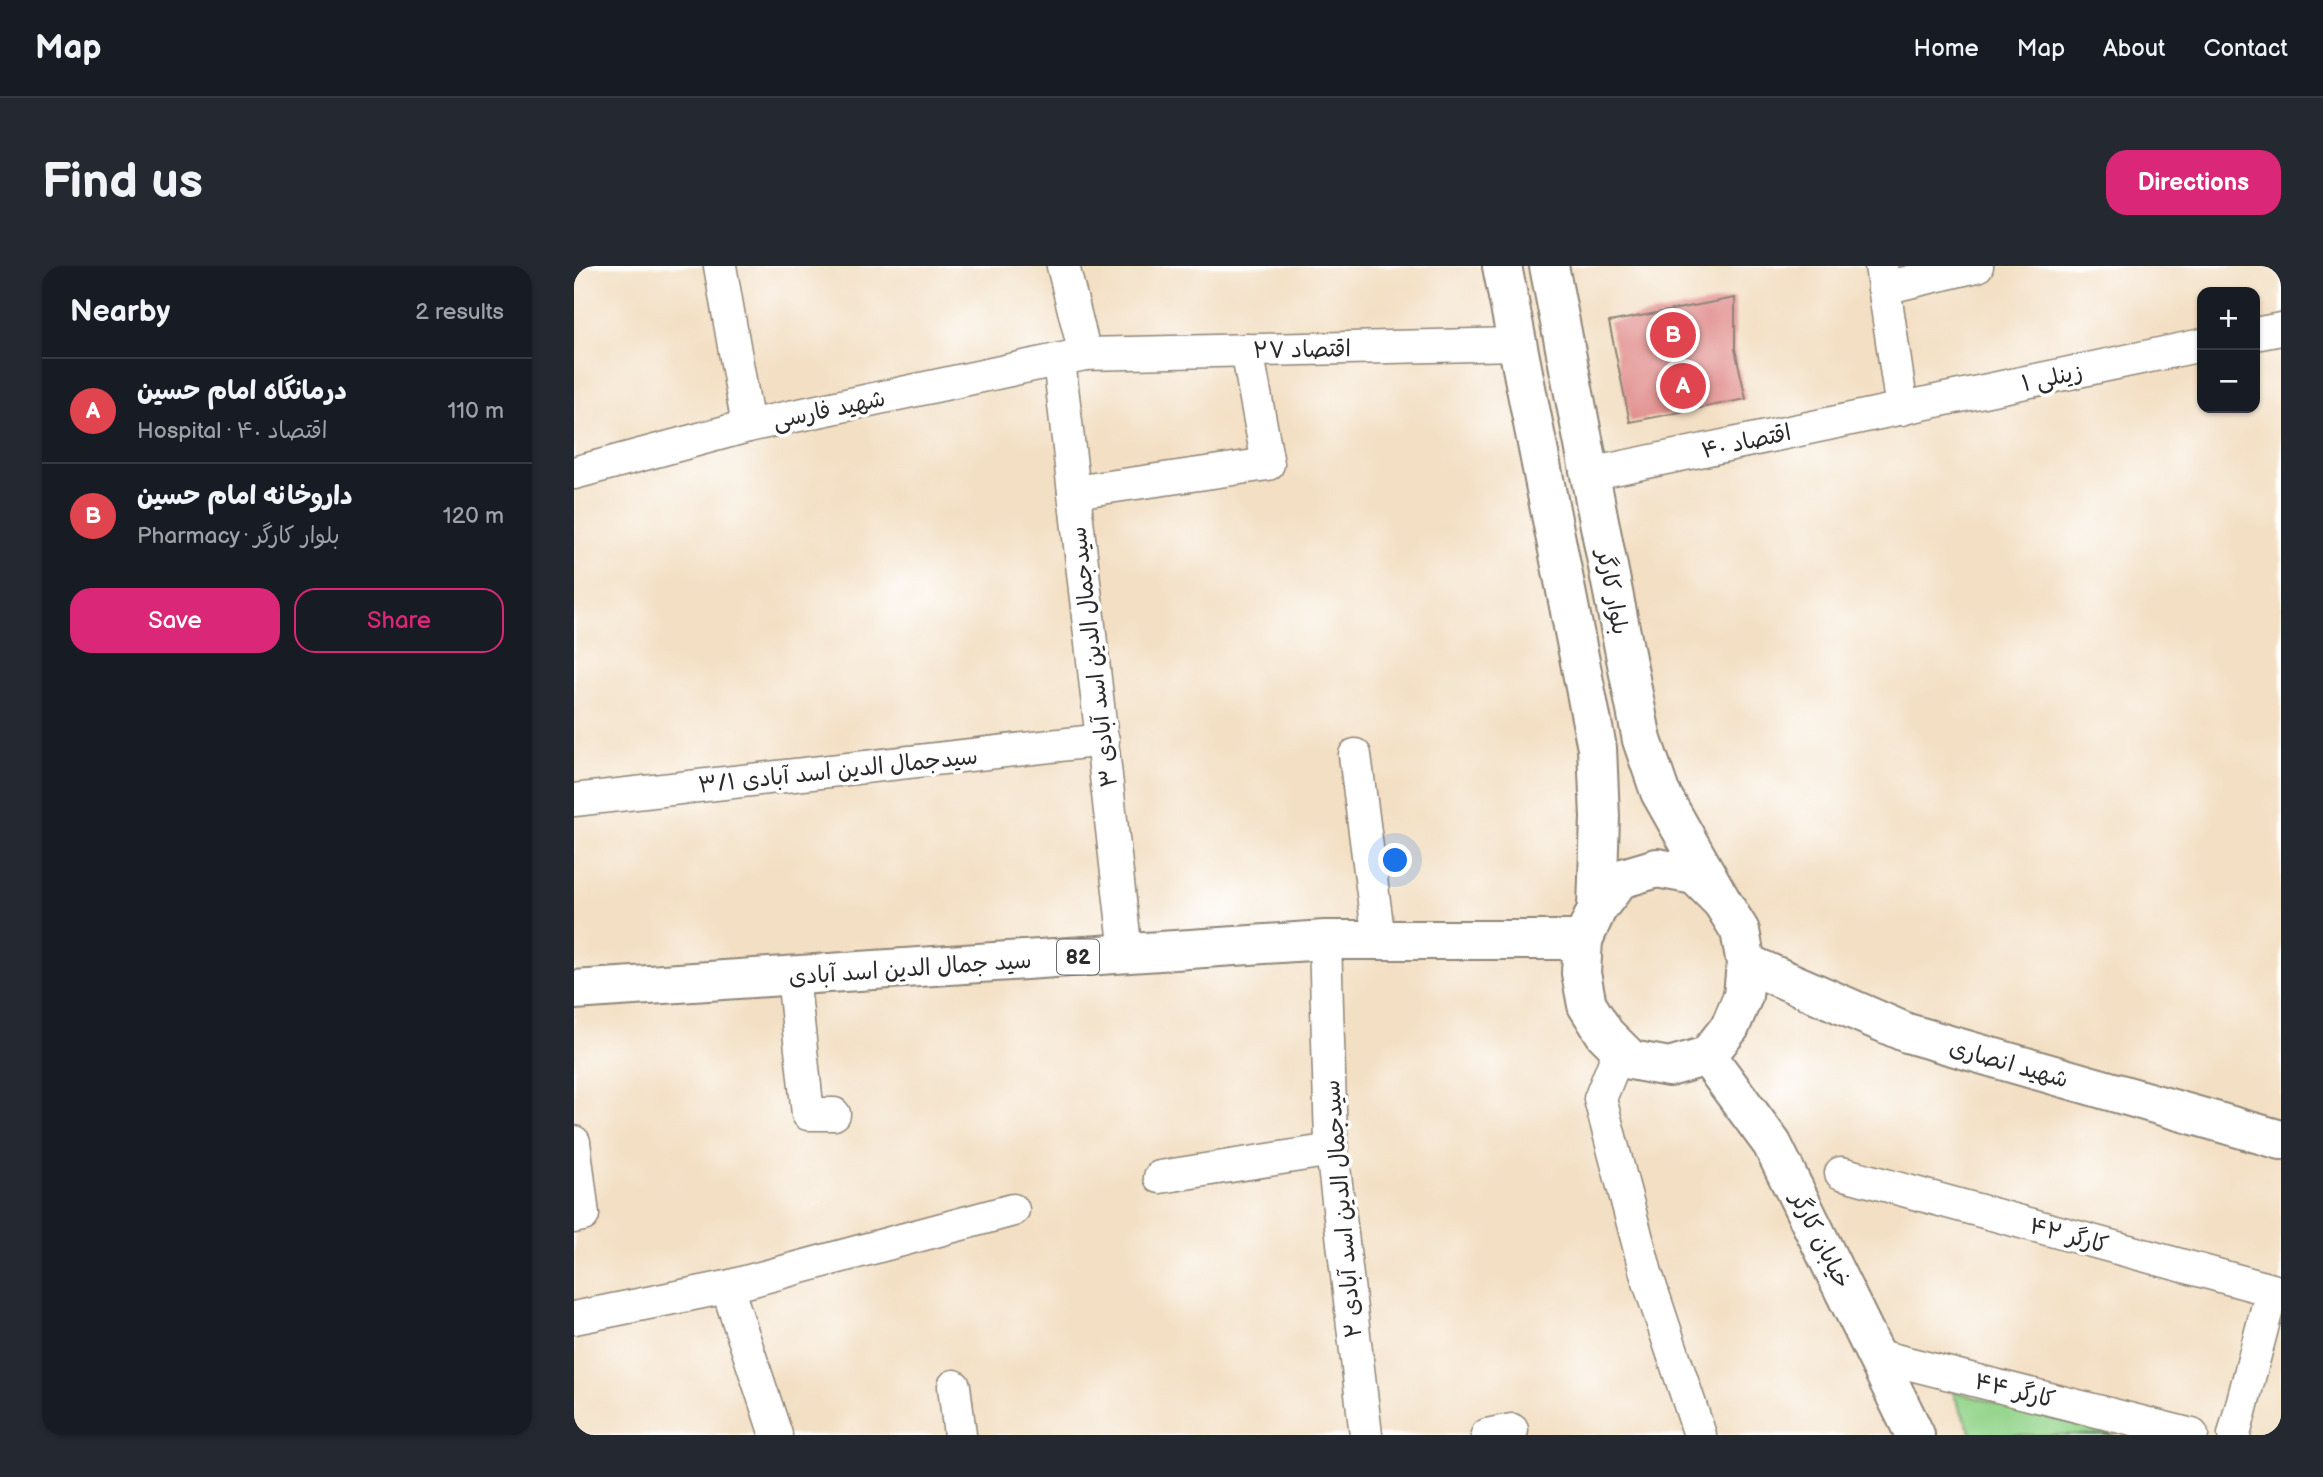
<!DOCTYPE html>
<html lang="en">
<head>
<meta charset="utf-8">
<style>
  :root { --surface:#171b24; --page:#242831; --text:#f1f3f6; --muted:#9ea1a6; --line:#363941; --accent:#db2777 }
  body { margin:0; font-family:"Balsamiq Sans","Playpen Sans Arabic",sans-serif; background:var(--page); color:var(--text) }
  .controls { position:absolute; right:21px; top:21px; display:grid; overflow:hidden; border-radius:14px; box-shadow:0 2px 5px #0004 }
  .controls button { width:63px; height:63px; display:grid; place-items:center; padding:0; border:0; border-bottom:2px solid var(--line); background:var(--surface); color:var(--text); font:35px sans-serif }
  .you { position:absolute; left:822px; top:595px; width:24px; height:24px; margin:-18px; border:5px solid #fff; border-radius:50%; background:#1a73e8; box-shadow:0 0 0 10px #1a73e833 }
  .badge { display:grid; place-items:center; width:46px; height:46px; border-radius:50%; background:var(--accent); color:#fff; font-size:23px; font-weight:700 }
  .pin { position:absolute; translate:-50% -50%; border:4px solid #fff; box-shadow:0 2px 7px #0006 }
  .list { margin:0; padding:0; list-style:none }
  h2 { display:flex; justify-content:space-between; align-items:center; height:91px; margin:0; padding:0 28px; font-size:30px }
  h2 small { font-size:23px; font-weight:400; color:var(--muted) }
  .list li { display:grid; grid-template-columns:46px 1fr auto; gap:21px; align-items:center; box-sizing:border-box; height:105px; padding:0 28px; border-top:2px solid var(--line) }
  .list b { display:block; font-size:26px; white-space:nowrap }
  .list p { margin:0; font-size:23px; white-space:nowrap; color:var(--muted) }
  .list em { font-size:23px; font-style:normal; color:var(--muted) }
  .actions { display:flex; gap:14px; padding:21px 28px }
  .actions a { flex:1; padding:16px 0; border:2px solid var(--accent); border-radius:21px; text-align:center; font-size:24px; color:var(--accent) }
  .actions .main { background:var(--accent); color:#fff }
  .map { position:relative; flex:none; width:1707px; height:1169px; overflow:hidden; border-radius:21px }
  header { display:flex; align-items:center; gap:42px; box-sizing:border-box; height:98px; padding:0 35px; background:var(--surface); border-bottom:2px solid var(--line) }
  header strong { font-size:33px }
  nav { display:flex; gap:38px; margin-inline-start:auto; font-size:24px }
  .intro { display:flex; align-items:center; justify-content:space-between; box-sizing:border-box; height:168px; padding:0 42px }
  h1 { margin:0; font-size:49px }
  .button { padding:18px 32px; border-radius:21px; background:var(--accent); color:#fff; font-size:24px; font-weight:700 }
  main { display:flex; gap:42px; padding:0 42px }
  aside { flex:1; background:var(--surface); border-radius:21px; box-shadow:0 2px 5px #0004 }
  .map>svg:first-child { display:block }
  .green { fill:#93d48a; stroke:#5f805a; stroke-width:2 }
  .building { fill:#e1908e }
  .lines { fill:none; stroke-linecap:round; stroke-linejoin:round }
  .minor-casing { stroke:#8f8577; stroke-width:35 }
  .tertiary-casing { stroke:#8f8577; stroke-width:42 }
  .secondary-casing { stroke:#8f8577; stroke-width:42 }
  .primary-casing { stroke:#8f8577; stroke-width:42 }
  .minor { stroke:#fff; stroke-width:32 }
  .tertiary { stroke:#fff; stroke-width:38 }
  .secondary { stroke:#fff; stroke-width:38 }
  .primary { stroke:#fff; stroke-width:38 }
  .labels { text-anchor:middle; stroke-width:7; stroke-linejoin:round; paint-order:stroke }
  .shield { fill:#fff; stroke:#6b6b6b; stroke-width:2 }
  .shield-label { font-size:21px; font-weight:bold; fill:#2b2b2b }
  .street-label { font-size:23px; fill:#2b2b2b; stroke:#fff }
</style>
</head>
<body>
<header>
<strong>Map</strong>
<nav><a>Home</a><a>Map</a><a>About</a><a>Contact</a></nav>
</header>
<div class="intro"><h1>Find us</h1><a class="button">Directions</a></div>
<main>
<aside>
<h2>Nearby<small>2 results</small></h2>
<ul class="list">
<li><span class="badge" style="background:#e0444e">A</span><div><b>درمانگاه امام حسین</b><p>Hospital · اقتصاد ۴۰</p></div><em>110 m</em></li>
<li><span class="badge" style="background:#e0444e">B</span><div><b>داروخانه امام حسین</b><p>Pharmacy · بلوار کارگر</p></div><em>120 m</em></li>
</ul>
<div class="actions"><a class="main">Save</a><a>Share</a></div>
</aside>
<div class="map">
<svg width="1707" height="1169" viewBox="0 0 1707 1169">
  <rect width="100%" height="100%" fill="#fff"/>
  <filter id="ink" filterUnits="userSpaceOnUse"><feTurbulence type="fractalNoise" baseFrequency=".0143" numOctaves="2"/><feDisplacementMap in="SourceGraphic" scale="14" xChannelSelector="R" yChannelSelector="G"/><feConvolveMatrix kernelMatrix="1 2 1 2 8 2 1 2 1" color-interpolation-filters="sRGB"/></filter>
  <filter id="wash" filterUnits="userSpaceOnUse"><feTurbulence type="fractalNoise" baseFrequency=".00686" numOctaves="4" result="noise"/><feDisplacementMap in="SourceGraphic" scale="28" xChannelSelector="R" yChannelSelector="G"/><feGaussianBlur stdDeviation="1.57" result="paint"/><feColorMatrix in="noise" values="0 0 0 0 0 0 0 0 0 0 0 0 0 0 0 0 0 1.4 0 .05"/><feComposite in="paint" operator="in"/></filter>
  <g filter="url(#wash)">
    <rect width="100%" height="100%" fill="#f3dfc3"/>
    <!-- green -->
    <path class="green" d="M 1378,1125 L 1541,1169 L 1398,1169 Z"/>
    <g id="blocks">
      <!-- building -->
      <path class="building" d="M 1161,32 L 1161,83 L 1172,133 L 1056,156 L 1035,56 Z"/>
    </g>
  </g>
  <g filter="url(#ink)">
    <use href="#blocks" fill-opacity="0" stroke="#8f8577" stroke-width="2"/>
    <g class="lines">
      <!-- minor casing -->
      <g class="minor-casing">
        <g id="minor">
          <path d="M 146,0 L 174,160"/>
          <path d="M 489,0 L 511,88"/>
          <path d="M 1307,0 L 1328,143"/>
          <path d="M 1310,22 L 1403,0"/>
          <path d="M 1681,68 L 1707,63"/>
          <path d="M 485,94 L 552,687"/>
          <path d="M 0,207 L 174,160 L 511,88 L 944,78"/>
          <path d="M 1016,208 L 1628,79"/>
          <path d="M 500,226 L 694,198 L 673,84"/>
          <path d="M 781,489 L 805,674"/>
          <path d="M 0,534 L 529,474"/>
          <path d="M 751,674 L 757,876 L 792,1169"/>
          <path d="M 219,710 L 234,848 L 260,848"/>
          <path d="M 1046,783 L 1026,833 L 1072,1007 L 1126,1169"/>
          <path d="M 0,876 L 9,949 L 0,951"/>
          <path d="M 1267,907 L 1698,1024 L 1660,1169"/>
          <path d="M 586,911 L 758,884"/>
          <path d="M 153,1021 L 202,1169"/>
          <path d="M 0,1052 L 153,1021 L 439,944"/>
          <path d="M 1305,1090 L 1618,1169"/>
          <path d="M 380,1120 L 386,1169"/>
          <path d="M 913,1169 L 938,1164"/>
        </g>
      </g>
      <!-- tertiary casing -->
      <g class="tertiary-casing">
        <path id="tertiary" d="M 1133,790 L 1198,878 L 1341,1169"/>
      </g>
      <!-- secondary casing -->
      <g class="secondary-casing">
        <path id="secondary" d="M 1172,697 L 1333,767 L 1707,874"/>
      </g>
      <!-- primary casing -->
      <g class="primary-casing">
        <g id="primary">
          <path d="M 928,0 L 1023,482 L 1026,551 L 1023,643"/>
          <path d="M 975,0 L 1068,474 L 1086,526 L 1148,636"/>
          <path d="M 1083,602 L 1121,609 L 1148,636 L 1166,665 L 1172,697 L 1169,730 L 1156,761 L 1133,790 L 1095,801 L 1057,794 L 1031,768 L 1013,739 L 1007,707 L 1009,674 L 1023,643 L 1046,613 Z"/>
          <path d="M 0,724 L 751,674 L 1009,674"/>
        </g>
      </g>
      <!-- minor -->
      <use href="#minor" class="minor"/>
      <!-- tertiary -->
      <use href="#tertiary" class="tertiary"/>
      <!-- secondary -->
      <use href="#secondary" class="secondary"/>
      <!-- primary -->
      <use href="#primary" class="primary"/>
    </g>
  </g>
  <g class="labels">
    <!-- shield labels -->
    <rect class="shield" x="483" y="673.5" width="42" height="35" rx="5"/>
    <g class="shield-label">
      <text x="504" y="698">82</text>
    </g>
    <!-- street labels -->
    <g class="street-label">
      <text transform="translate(728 83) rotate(-1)" y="8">اقتصاد ۲۷</text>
      <text transform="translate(1478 111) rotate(-12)" y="8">زینلی ۱</text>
      <text transform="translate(255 143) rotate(-12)" y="8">شهید فارسی</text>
      <text transform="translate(1172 175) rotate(-12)" y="8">اقتصاد ۴۰</text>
      <text transform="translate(1039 326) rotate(79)" y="8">بلوار کارگر</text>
      <text transform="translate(519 391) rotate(-97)" y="8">سیدجمال الدین اسد آبادی ۳</text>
      <text transform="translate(264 504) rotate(-6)" y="8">سیدجمال الدین اسد آبادی ۳/۱</text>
      <text transform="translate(336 702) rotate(-4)" y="8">سید جمال الدین اسد آبادی</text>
      <text transform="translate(1435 797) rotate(16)" y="8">شهید انصاری</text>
      <text transform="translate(768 943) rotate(-95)" y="8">سیدجمال الدین اسد آبادی ۲</text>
      <text transform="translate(1495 969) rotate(15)" y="8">کارگر ۴۲</text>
      <text transform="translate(1247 974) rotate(63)" y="8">خیابان کارگر</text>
      <text transform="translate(1441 1124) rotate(14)" y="8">کارگر ۴۴</text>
    </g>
  </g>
</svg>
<div class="controls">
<button>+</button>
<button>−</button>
</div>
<div class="you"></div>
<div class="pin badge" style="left:1109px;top:120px;background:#e0444e">A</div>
<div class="pin badge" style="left:1099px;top:69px;background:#e0444e">B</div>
</div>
</main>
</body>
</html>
